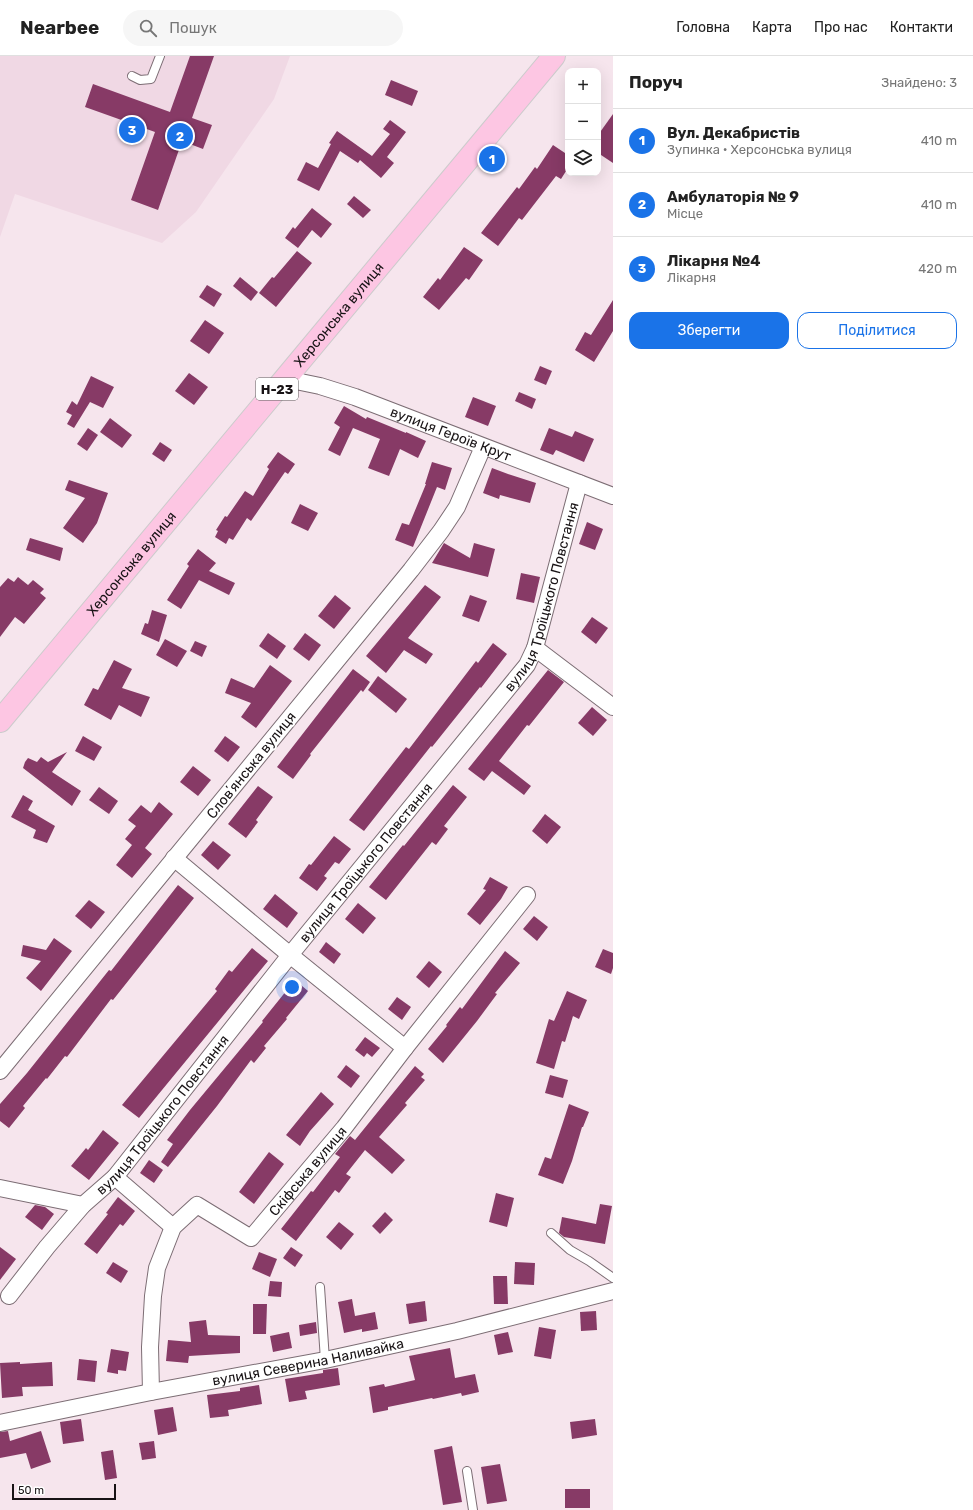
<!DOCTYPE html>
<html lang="uk">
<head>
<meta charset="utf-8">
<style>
  :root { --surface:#fff; --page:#f6f6f6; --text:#222; --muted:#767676; --line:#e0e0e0; --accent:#1a73e8 }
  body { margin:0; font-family:Rubik,sans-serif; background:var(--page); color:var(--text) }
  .controls { position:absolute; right:12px; top:12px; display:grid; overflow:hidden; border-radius:8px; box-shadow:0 4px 16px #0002 }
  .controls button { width:36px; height:36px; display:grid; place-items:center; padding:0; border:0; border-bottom:1px solid var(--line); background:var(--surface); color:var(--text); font:20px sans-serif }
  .scale { position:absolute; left:12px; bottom:10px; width:104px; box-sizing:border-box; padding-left:4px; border:2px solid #181315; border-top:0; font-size:11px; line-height:14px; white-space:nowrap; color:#181315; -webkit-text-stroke:3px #fff; paint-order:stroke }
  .you { position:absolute; left:292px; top:931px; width:14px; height:14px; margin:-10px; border:3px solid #fff; border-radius:50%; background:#1a73e8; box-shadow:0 0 0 6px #1a73e833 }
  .badge { display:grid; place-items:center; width:26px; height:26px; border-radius:50%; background:var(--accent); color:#fff; font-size:13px; font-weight:700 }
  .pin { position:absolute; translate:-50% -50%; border:2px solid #fff; box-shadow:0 1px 4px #0006 }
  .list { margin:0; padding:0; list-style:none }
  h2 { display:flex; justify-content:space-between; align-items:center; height:52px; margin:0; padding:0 16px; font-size:17px }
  h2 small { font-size:13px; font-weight:400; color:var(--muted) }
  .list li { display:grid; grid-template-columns:26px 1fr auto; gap:12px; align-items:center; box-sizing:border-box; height:64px; padding:0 16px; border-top:1px solid var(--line) }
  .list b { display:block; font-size:15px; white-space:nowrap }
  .list p { margin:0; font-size:13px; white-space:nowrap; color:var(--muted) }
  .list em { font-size:13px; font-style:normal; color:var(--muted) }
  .actions { display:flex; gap:8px; padding:12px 16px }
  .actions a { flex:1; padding:9px 0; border:1px solid var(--accent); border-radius:12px; text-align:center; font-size:14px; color:var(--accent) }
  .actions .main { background:var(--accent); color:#fff }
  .icon { flex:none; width:22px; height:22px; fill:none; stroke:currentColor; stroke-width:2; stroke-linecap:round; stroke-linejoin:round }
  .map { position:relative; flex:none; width:613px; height:1454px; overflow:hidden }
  header { display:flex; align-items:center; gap:24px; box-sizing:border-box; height:56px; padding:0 20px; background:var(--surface); border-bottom:1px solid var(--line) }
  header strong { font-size:19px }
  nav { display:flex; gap:22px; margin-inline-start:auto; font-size:14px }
  .search { width:280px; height:36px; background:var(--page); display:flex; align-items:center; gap:10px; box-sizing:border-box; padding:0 14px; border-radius:22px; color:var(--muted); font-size:15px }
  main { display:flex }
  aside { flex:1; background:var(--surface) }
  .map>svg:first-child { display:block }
  .built { fill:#f0d8e4 }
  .building { fill:#873a66 }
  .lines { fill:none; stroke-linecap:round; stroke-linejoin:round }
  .service-casing { stroke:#7c6d74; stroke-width:10 }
  .minor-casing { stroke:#7c6d74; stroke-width:18 }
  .primary-casing { stroke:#cccbcc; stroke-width:24 }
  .service { stroke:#fff; stroke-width:8 }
  .minor { stroke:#fff; stroke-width:16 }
  .primary { stroke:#fdc6e3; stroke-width:22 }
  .labels { text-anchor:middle; stroke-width:4; stroke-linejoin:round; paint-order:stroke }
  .shield { fill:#fff; stroke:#5d5a5b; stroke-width:1 }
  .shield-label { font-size:13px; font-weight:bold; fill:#181315 }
  .street-label { font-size:14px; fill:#181315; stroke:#fff }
</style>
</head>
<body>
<header>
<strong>Nearbee</strong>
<div class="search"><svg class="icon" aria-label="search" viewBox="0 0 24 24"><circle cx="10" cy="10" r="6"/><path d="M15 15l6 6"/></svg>Пошук</div>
<nav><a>Головна</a><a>Карта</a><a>Про нас</a><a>Контакти</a></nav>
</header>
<main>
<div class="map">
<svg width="613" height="1454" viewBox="0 0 613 1454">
  <rect width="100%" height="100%" fill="#f6e5ed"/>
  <!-- built -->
  <path class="built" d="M 0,0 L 290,0 L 274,43 L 196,156 L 162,187 L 15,138 L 0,181 Z"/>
  <!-- building -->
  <g class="building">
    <path d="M 190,0 L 214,0 L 192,62 L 212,69 L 203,93 L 182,85 L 158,154 L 131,144 L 155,76 L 85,51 L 93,28 L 170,56 Z"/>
    <path d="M 391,24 L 418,35 L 412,50 L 385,39 Z"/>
    <path d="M 613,58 L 613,107 L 598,97 L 598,79 Z"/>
    <path d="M 390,64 L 406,76 L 387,101 L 394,107 L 381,122 L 360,104 L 358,107 L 340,95 L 319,135 L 297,124 L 306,106 L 318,112 L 331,88 L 329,87 L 337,75 L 372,100 L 390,78 L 383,73 Z"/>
    <path d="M 553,89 L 568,99 L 568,112 L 561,123 L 556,120 L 522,164 L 519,162 L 498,190 L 481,177 L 517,131 L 519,133 L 535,111 L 537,113 Z"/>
    <path d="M 354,140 L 371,154 L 363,162 L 347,148 Z"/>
    <path d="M 312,152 L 332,168 L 321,182 L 312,174 L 298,192 L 285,182 L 293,171 L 295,173 Z"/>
    <path d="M 464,191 L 483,204 L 469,224 L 466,222 L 439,254 L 423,241 L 438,222 L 440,224 Z"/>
    <path d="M 297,195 L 312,207 L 276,251 L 259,237 L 272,221 L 274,222 Z"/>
    <path d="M 240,221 L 258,236 L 251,245 L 233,230 Z"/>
    <path d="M 207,229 L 222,238 L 214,251 L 199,241 Z"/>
    <path d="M 613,244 L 613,275 L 594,306 L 575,294 L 585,276 L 591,279 Z"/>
    <path d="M 205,264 L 224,277 L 209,298 L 190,285 Z"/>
    <path d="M 540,310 L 552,315 L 546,329 L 534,324 Z"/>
    <path d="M 189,317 L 208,331 L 194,349 L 175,335 Z"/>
    <path d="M 91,320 L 114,331 L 103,352 L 90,346 L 74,372 L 67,368 L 72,359 L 66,356 L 72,345 L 77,349 Z"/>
    <path d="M 519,336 L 536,343 L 532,353 L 515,345 Z"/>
    <path d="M 473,341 L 496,350 L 488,370 L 465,361 Z"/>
    <path d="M 344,350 L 366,363 L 367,361 L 406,377 L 406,376 L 426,385 L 418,402 L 400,393 L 389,420 L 368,412 L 380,383 L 353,372 L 340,400 L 328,394 L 340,371 L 334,367 Z"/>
    <path d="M 110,362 L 132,379 L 122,392 L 100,376 Z"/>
    <path d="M 88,372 L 98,379 L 87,395 L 77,388 Z"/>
    <path d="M 549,372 L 572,381 L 575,375 L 594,383 L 584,406 L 556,394 L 553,399 L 540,394 Z"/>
    <path d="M 160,386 L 172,394 L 164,406 L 152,398 Z"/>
    <path d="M 278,396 L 295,408 L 288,418 L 285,416 L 251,465 L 247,462 L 233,484 L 229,482 L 226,488 L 215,481 L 218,475 L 216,474 L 225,460 L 227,461 L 245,435 L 253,440 L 269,413 L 267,411 Z"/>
    <path d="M 432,406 L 452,412 L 445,434 L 437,431 L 413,491 L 395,484 L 402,467 L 409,469 L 426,428 L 425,428 Z"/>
    <path d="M 492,412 L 508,418 L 536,427 L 530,447 L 500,439 L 499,443 L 483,437 Z"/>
    <path d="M 69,424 L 108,437 L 97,467 L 83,487 L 63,472 L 85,442 L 65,434 Z"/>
    <path d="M 300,448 L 318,457 L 308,475 L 291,467 Z"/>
    <path d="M 587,466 L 603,473 L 595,494 L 579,488 Z"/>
    <path d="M 30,482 L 63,492 L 60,505 L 26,494 Z"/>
    <path d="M 444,487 L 470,502 L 474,487 L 495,493 L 488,521 L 432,507 Z"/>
    <path d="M 198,493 L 216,507 L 209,515 L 235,527 L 229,539 L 199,524 L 181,553 L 167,544 L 189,510 L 187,508 Z"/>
    <path d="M 521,517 L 540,521 L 534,547 L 516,543 Z"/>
    <path d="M 18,521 L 28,529 L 33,524 L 44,533 L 40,537 L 46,542 L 24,568 L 15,561 L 0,581 L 0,531 L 8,522 L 14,526 Z"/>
    <path d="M 425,529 L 441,541 L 408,582 L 433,598 L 426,608 L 404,594 L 386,617 L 366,600 Z"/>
    <path d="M 335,539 L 351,552 L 334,573 L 318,560 Z"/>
    <path d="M 470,539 L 487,545 L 479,566 L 462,560 Z"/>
    <path d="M 152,554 L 167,559 L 159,586 L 141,578 L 145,567 L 148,568 Z"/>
    <path d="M 592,561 L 608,572 L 596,588 L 581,576 Z"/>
    <path d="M 268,577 L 286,590 L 277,603 L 259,590 Z"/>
    <path d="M 305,577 L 321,589 L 309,605 L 293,593 Z"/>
    <path d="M 165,583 L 187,595 L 177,611 L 156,599 Z"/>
    <path d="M 195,585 L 207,590 L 202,601 L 190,595 Z"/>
    <path d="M 493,587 L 507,598 L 481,632 L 480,631 L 432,691 L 431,690 L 364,775 L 349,764 L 406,691 L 409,693 L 476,605 L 478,607 Z"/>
    <path d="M 114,604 L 132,613 L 122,632 L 150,641 L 141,661 L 119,649 L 111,664 L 84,649 L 93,632 L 98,634 Z"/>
    <path d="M 270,609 L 292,625 L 256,672 L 241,661 L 251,647 L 225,637 L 231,622 L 254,632 Z"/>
    <path d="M 353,613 L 370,626 L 363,636 L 361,634 L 310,698 L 311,699 L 293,723 L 277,711 Z"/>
    <path d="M 548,614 L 564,626 L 529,670 L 527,669 L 499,705 L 531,730 L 524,739 L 492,715 L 484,725 L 468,713 Z"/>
    <path d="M 378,620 L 407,643 L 396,657 L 368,634 Z"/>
    <path d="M 592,651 L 607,664 L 593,680 L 578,667 Z"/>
    <path d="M 83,680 L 102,691 L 94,705 L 75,695 Z"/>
    <path d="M 225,680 L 240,691 L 228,706 L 214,695 Z"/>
    <path d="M 67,696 L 52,716 L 81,735 L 72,750 L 23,712 L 25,706 L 28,702 L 37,706 L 41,701 L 48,706 Z"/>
    <path d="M 193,710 L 211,724 L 198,740 L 180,726 Z"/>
    <path d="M 453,729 L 467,741 L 444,770 L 448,773 L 436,789 L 432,786 L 386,844 L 369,831 L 403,789 L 404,790 Z"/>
    <path d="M 258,730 L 273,741 L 256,764 L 258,766 L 246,782 L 228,768 Z"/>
    <path d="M 99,731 L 118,745 L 109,758 L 89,744 Z"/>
    <path d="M 23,739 L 33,745 L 28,754 L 55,770 L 47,787 L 33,782 L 36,774 L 11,761 Z"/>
    <path d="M 159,746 L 173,758 L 145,792 L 152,798 L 132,822 L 116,809 L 132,789 L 125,783 L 136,770 L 128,764 L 141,749 L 151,757 Z"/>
    <path d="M 545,758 L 561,771 L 547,788 L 532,775 Z"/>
    <path d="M 334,780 L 351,793 L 339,808 L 335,806 L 324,820 L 327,822 L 317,835 L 299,822 L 309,808 L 311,809 Z"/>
    <path d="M 213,785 L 231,799 L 218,814 L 201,799 Z"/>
    <path d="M 490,821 L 508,831 L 501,843 L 480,869 L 467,858 L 486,834 L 483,833 Z"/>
    <path d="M 178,829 L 194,842 L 113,944 L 111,943 L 67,1001 L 65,1000 L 47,1023 L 46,1022 L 23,1050 L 25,1052 L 9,1072 L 0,1065 L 0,1048 L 27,1017 L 109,914 L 111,915 Z"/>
    <path d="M 275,838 L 298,857 L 287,872 L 263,853 Z"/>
    <path d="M 89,844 L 105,856 L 91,873 L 75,860 Z"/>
    <path d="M 358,847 L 376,862 L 363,878 L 345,863 Z"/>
    <path d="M 534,860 L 548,871 L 537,885 L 523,873 Z"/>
    <path d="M 54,882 L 72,895 L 41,935 L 26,922 L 41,905 L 21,900 L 23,889 L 46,894 Z"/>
    <path d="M 326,886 L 341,898 L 334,908 L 319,896 Z"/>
    <path d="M 252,892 L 268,905 L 139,1062 L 122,1049 L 217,935 L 215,933 L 229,914 L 232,916 Z"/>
    <path d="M 603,893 L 613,897 L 613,912 L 611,918 L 595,911 Z"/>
    <path d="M 505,895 L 520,907 L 495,937 L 497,938 L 477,965 L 443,1007 L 428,993 L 447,970 L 446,969 L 460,951 L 462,953 Z"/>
    <path d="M 429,905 L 442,916 L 429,932 L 416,921 Z"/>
    <path d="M 295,924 L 308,935 L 286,962 L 287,963 L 264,990 L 266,992 L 254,1007 L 251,1004 L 217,1050 L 168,1111 L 161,1106 L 173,1088 L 167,1084 L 190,1054 L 263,966 L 262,965 Z"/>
    <path d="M 567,935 L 587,944 L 579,963 L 573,960 L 565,986 L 562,985 L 554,1013 L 536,1007 L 549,963 L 554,965 Z"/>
    <path d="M 397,941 L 411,951 L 402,964 L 388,953 Z"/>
    <path d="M 365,981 L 380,992 L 372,1001 L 367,997 L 364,1001 L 355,994 Z"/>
    <path d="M 346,1009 L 360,1020 L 351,1032 L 337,1021 Z"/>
    <path d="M 415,1010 L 424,1018 L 421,1021 L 425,1024 L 405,1047 L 407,1049 L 379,1081 L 405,1104 L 392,1118 L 365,1094 L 346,1118 L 351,1121 L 339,1137 L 335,1134 L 296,1185 L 281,1173 L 311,1135 L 313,1136 L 340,1101 L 335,1098 L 350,1080 L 355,1084 Z"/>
    <path d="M 550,1019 L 568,1024 L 563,1042 L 545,1037 Z"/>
    <path d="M 321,1036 L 334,1048 L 310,1075 L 300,1090 L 286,1079 Z"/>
    <path d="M 569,1048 L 589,1056 L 583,1071 L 582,1071 L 572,1105 L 563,1128 L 538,1119 L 545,1101 L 551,1103 Z"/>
    <path d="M 103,1074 L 119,1087 L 89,1124 L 71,1110 L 86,1092 L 88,1094 Z"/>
    <path d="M 269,1096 L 284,1108 L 254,1148 L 239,1136 Z"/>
    <path d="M 149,1104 L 163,1114 L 154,1127 L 140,1117 Z"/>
    <path d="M 496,1137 L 514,1142 L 507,1171 L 489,1166 Z"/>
    <path d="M 118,1141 L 135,1155 L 123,1170 L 120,1168 L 97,1198 L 84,1188 L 108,1158 L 106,1157 Z"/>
    <path d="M 600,1148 L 612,1150 L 605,1188 L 564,1181 L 559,1177 L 562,1161 L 596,1168 Z"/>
    <path d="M 35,1149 L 45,1151 L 54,1158 L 42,1174 L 25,1161 Z"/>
    <path d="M 385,1156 L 393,1164 L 380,1178 L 372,1170 Z"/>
    <path d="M 339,1166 L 354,1178 L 341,1194 L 326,1181 Z"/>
    <path d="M 0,1191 L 16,1203 L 0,1224 Z"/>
    <path d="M 291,1191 L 303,1199 L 295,1211 L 283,1202 Z"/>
    <path d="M 259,1196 L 277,1203 L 270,1221 L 252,1213 Z"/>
    <path d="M 113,1206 L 128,1215 L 121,1227 L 106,1217 Z"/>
    <path d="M 515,1206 L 535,1207 L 534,1229 L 514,1228 Z"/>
    <path d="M 493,1220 L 507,1220 L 508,1248 L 494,1248 Z"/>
    <path d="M 270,1225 L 282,1226 L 281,1241 L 268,1240 Z"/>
    <path d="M 352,1243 L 355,1260 L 375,1256 L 378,1273 L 362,1276 L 362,1273 L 344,1277 L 338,1246 Z"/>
    <path d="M 425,1245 L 427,1265 L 409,1268 L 406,1248 Z"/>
    <path d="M 253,1248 L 267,1248 L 266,1278 L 253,1278 Z"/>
    <path d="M 596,1255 L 597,1274 L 581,1275 L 580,1256 Z"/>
    <path d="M 206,1264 L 208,1279 L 240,1280 L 240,1297 L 189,1300 L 188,1307 L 166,1305 L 168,1284 L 191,1286 L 189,1266 Z"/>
    <path d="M 316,1266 L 317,1277 L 300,1280 L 299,1269 Z"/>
    <path d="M 539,1271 L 556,1274 L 551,1303 L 534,1300 Z"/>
    <path d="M 289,1276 L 292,1292 L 273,1296 L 270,1280 Z"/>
    <path d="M 508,1276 L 513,1296 L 498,1299 L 494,1279 Z"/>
    <path d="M 450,1292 L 455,1322 L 475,1318 L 479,1336 L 462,1340 L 461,1337 L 433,1343 L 432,1342 L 388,1351 L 388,1354 L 373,1357 L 369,1331 L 384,1328 L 385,1331 L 415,1324 L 409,1300 Z"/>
    <path d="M 111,1293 L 129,1296 L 126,1315 L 118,1314 L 118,1318 L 107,1316 Z"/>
    <path d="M 79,1303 L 97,1305 L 95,1326 L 77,1324 Z"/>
    <path d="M 20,1306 L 20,1308 L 52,1306 L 53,1330 L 22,1331 L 23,1340 L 2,1342 L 0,1307 Z"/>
    <path d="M 338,1312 L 340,1329 L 305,1335 L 307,1343 L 289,1346 L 285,1323 L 323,1317 L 323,1314 Z"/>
    <path d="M 259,1329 L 262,1348 L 228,1354 L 229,1360 L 210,1362 L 207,1339 L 240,1335 L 240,1332 Z"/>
    <path d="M 173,1351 L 177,1375 L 158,1379 L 154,1354 Z"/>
    <path d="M 81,1363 L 84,1385 L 63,1388 L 60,1366 Z"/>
    <path d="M 595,1363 L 597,1379 L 572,1383 L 570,1366 Z"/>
    <path d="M 8,1375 L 10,1385 L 41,1375 L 51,1406 L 31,1413 L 26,1397 L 0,1402 L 0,1376 Z"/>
    <path d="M 154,1385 L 156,1402 L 142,1404 L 139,1387 Z"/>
    <path d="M 452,1390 L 462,1446 L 443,1449 L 434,1394 Z"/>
    <path d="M 113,1394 L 117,1422 L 105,1424 L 101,1396 Z"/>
    <path d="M 500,1408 L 507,1445 L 487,1448 L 481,1411 Z"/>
    <rect x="565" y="1433" width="25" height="19"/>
  </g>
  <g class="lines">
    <!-- service casing -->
    <g class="service-casing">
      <g id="service">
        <path d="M 132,20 L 140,24 L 151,23 L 160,0"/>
        <path d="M 551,1177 L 570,1194 L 589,1205 L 613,1222"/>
        <path d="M 320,1231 L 325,1304"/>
        <path d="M 467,1415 L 473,1454"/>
      </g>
    </g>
    <!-- minor casing -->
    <g class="minor-casing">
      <g id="minor">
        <path id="s1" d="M 286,323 L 320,330 L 355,341 L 613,440"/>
        <path d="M 535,592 L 613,651"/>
        <path d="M 174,802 L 290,899 L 405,992"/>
        <path d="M 0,1015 L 411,514 L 441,475 L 457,451 L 483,391"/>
        <path d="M 115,1121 L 173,1171"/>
        <path d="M 0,1132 L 83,1149"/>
        <path id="s2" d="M 9,1240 L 47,1191 L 83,1149 L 115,1121 L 290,899 L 527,609 L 535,592 L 579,427"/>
        <path id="s3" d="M 151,1336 L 150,1291 L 153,1240 L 157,1212 L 173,1171 L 197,1149 L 251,1182 L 344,1072 L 405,992 L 527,839"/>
        <path id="s4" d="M 0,1367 L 151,1336 L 325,1304 L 457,1275 L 613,1235"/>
      </g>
    </g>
    <!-- primary casing -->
    <g class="primary-casing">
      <g id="primary">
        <path id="s5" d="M 0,665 L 554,0"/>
      </g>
    </g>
    <!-- service -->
    <use href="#service" class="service"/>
    <!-- minor -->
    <use href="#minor" class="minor"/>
    <!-- primary -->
    <use href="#primary" class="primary"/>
  </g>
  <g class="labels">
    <!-- shield labels -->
    <rect class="shield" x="256" y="322" width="42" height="22" rx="3"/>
    <g class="shield-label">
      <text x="277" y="338">Н-23</text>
    </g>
    <!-- street labels -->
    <g class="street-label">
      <text dy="5" stroke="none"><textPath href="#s5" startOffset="529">Херсонська вулиця</textPath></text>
      <text dy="5" stroke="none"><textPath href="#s1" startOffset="174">вулиця Героїв Крут</textPath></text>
      <text dy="5" stroke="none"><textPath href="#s5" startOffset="205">Херсонська вулиця</textPath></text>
      <text dy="5" stroke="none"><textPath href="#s2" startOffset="886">вулиця Троїцького Повстання</textPath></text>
      <text transform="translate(251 709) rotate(-51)" y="5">Словʼянська вулиця</text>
      <text dy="5" stroke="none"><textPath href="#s2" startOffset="562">вулиця Троїцького Повстання</textPath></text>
      <text dy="5" stroke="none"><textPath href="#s2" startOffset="238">вулиця Троїцького Повстання</textPath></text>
      <text dy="5" stroke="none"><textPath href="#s3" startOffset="352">Скіфська вулиця</textPath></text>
      <text dy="5" stroke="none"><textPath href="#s4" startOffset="314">вулиця Северина Наливайка</textPath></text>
    </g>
  </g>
</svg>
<div class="controls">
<button>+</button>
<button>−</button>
<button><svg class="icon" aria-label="layers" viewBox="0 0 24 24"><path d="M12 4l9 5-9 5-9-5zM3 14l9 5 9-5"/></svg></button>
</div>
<div class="scale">50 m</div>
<div class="you"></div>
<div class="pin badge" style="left:492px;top:103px">1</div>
<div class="pin badge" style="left:180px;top:80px">2</div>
<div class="pin badge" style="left:132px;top:74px">3</div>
</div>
<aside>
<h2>Поруч<small>Знайдено: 3</small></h2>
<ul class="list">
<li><span class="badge">1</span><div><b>Вул. Декабристів</b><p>Зупинка · Херсонська вулиця</p></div><em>410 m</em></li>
<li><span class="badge">2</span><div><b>Амбулаторія № 9</b><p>Місце</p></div><em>410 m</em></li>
<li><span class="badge">3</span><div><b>Лікарня №4</b><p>Лікарня</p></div><em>420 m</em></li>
</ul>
<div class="actions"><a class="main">Зберегти</a><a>Поділитися</a></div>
</aside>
</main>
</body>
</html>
